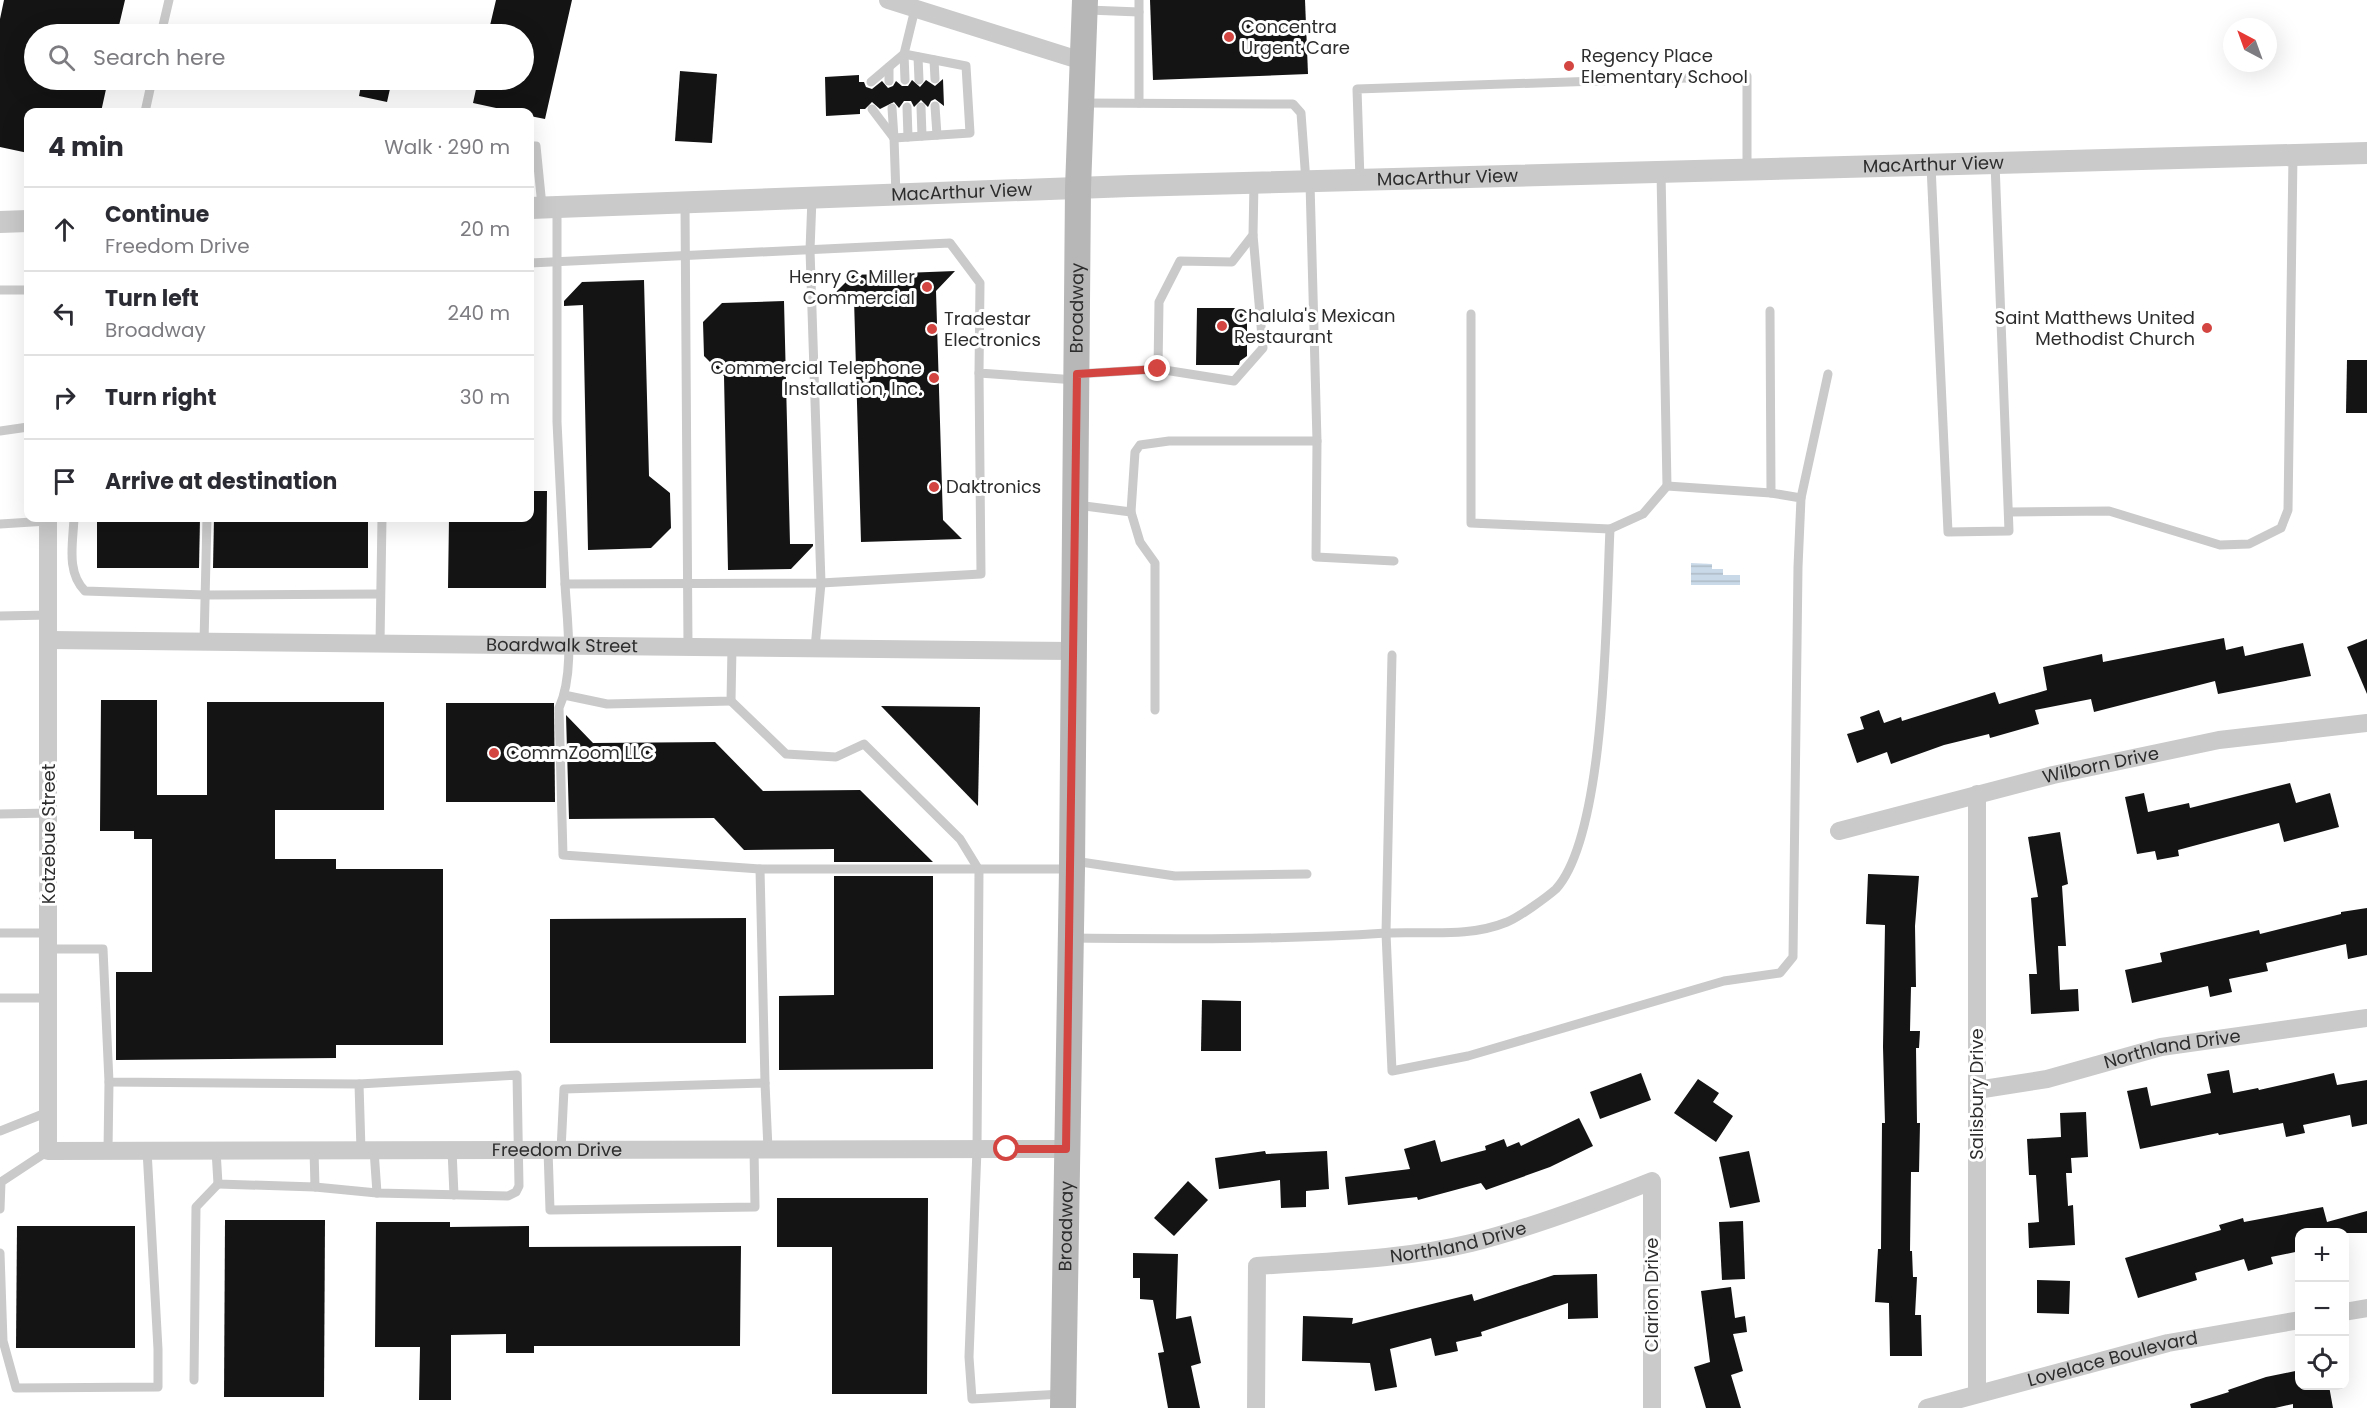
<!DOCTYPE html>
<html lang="en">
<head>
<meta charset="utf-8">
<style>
  :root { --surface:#fff; --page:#f2f2f3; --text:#2b2b33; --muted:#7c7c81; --line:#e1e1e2 }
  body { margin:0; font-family:Poppins,sans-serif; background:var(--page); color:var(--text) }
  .controls { position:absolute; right:18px; bottom:18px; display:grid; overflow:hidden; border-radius:12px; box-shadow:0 6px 24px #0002 }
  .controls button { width:54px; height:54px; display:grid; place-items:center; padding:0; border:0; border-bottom:2px solid var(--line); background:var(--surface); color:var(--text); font:30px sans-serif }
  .compass { position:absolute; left:2223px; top:18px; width:54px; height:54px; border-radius:50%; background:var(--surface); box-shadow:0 6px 24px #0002; rotate:319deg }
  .stop { position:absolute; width:18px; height:18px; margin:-14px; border:4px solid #d34541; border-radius:50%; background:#fff }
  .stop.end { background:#d34541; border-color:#fff; box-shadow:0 2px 6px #0008 }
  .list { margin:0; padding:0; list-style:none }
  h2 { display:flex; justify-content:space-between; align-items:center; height:78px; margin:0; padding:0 24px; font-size:26px }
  h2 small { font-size:20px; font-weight:400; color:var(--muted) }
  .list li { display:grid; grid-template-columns:39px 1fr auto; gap:18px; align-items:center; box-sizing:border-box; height:84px; padding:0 24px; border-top:2px solid var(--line) }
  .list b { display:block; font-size:22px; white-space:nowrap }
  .list p { margin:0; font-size:20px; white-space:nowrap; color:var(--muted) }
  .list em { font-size:20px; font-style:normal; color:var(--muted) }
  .icon { flex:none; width:33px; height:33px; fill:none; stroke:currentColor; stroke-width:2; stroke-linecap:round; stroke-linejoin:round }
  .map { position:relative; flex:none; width:2367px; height:1408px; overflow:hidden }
  .search { position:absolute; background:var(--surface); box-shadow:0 6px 24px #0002; left:24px; top:24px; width:510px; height:66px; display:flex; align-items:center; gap:15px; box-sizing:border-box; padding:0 21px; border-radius:33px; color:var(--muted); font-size:22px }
  .panel { position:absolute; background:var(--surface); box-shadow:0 6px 24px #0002; left:24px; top:108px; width:510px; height:414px; border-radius:12px }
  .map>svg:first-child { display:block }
  .water { fill:url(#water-rules) }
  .building { fill:#141414 }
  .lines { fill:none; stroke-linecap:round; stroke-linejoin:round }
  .service { stroke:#cacaca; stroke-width:9 }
  .minor { stroke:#cacaca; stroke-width:18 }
  .tertiary { stroke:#cacaca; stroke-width:22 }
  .secondary { stroke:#b7b7b7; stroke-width:26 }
  .route { stroke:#d34541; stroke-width:8 }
  .poi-dot { fill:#d34541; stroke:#fff; stroke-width:2 }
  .labels { text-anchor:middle; stroke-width:6; stroke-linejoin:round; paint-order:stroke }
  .poi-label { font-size:18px; fill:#2d2d2d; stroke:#fff; text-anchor:start }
  .street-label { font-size:18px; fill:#2d2d2d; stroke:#fff }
</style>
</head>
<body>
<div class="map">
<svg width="2367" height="1408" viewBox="0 0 2367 1408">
  <defs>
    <pattern id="water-rules" width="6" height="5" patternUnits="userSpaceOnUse" patternTransform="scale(1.5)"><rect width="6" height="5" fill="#cad9e8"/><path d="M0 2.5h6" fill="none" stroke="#aebbc7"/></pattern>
  </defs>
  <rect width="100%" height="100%" fill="#fff"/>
  <!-- water -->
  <path class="water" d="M 1691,563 L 1712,564 L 1712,569 L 1723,569 L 1723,575 L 1740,575 L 1740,585 L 1691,585 Z"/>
  <!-- building -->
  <g class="building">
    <path d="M 4,0 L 125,0 L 117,34 L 34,34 L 34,80 L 108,80 L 101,112 L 28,112 L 28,153 L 0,147 L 0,19 Z"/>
    <path d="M 496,0 L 572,0 L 545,119 L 530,116 L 530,112 L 514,112 L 473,103 L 478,80 L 524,80 L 524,34 L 488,34 Z"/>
    <path d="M 1150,0 L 1305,0 L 1308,74 L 1153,80 Z"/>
    <path d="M 680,71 L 717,74 L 712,143 L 675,141 Z"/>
    <path d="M 859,75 L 859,82 L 864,82 L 866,87 L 872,89 L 882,81 L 888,88 L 893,86 L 896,81 L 902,86 L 908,86 L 912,80 L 920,87 L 926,80 L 935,86 L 943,79 L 944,106 L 935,99 L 931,101 L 928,107 L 921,100 L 914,107 L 911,101 L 904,101 L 899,108 L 894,102 L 880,109 L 872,102 L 865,109 L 860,109 L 860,114 L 826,116 L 825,77 Z"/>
    <path d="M 362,80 L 392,80 L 387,102 L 359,96 Z"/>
    <path d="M 955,271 L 936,291 L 943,520 L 962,539 L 861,542 L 854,299 L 828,300 L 853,275 Z"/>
    <path d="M 644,280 L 649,476 L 670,493 L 671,528 L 651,548 L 588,550 L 583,305 L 564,306 L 564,301 L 582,282 Z"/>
    <path d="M 784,301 L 790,544 L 813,544 L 813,546 L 791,569 L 728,570 L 724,376 L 704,356 L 703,322 L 722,303 Z"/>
    <path d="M 1197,308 L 1247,308 L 1247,356 L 1240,361 L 1239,365 L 1196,365 Z"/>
    <path d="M 2347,360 L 2367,360 L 2367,413 L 2346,413 Z"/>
    <path d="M 530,491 L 547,491 L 546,588 L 448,588 L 449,518 L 530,518 Z"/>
    <path d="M 97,518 L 200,518 L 199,568 L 97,568 Z"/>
    <path d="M 214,518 L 368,518 L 368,568 L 213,568 Z"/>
    <path d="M 2224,638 L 2226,650 L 2243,646 L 2245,656 L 2303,643 L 2311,676 L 2218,694 L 2215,681 L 2094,712 L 2091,699 L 2035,710 L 2039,724 L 1990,738 L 1989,734 L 1944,745 L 1891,764 L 1887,752 L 1857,763 L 1847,734 L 1864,729 L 1860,717 L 1879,710 L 1884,723 L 1901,717 L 1902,721 L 1995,692 L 1999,704 L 2047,690 L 2043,667 L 2102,654 L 2103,662 Z"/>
    <path d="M 2367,639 L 2367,694 L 2347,647 Z"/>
    <path d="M 101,700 L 157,700 L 157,795 L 207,795 L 207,702 L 384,702 L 384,810 L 275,810 L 275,859 L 336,859 L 336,869 L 443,869 L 443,1045 L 336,1045 L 336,1058 L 116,1060 L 116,972 L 152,972 L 152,839 L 134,839 L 134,831 L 100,831 Z"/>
    <path d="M 446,703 L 554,703 L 555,802 L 446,802 Z"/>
    <path d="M 881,706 L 980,707 L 978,806 Z"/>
    <path d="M 566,715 L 593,743 L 715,742 L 763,791 L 860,790 L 933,862 L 834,862 L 834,849 L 744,850 L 714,818 L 569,819 Z"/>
    <path d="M 2290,783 L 2296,803 L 2330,793 L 2339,827 L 2284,842 L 2279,823 L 2178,850 L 2179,856 L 2157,860 L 2155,851 L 2137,854 L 2125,797 L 2144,793 L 2148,812 L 2189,803 L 2190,808 Z"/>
    <path d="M 2060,832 L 2068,884 L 2062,886 L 2066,946 L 2058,946 L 2060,990 L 2078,989 L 2079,1011 L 2031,1014 L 2029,974 L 2037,974 L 2031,898 L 2038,897 L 2028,837 Z"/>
    <path d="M 1868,874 L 1919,876 L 1915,926 L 1916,987 L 1911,987 L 1910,1031 L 1920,1031 L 1919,1048 L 1916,1048 L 1917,1123 L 1920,1123 L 1919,1172 L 1911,1172 L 1910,1251 L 1912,1251 L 1913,1277 L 1917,1277 L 1915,1315 L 1921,1315 L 1922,1356 L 1890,1356 L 1889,1303 L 1875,1302 L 1878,1249 L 1881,1249 L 1882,1123 L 1885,1123 L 1883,1047 L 1885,925 L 1866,924 Z"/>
    <path d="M 834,876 L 933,876 L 933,1069 L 779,1070 L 779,996 L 834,995 Z"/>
    <path d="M 2367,908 L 2367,955 L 2348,959 L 2346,944 L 2266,963 L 2268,971 L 2229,979 L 2232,992 L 2210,997 L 2208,986 L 2132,1003 L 2125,970 L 2162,962 L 2160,953 L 2259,930 L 2260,934 L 2341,914 L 2341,912 Z"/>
    <path d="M 746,918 L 746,1043 L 550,1043 L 550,919 Z"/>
    <path d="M 1202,1000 L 1241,1001 L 1241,1051 L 1201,1051 Z"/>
    <path d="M 2229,1070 L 2233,1093 L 2258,1088 L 2259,1090 L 2334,1073 L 2337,1085 L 2367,1080 L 2367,1124 L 2352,1127 L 2350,1115 L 2303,1125 L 2305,1133 L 2286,1137 L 2283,1123 L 2219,1135 L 2218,1133 L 2140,1149 L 2127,1091 L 2147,1087 L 2151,1106 L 2211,1093 L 2207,1074 Z"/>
    <path d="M 1641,1073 L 1651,1100 L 1600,1119 L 1590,1092 Z"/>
    <path d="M 1698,1079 L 1719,1093 L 1713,1102 L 1733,1116 L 1716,1142 L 1674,1113 Z"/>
    <path d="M 2086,1112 L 2088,1157 L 2071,1158 L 2072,1173 L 2066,1173 L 2068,1206 L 2073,1205 L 2075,1245 L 2029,1248 L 2028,1223 L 2039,1222 L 2036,1175 L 2029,1175 L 2027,1139 L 2061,1137 L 2060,1113 Z"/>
    <path d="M 1579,1118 L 1593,1146 L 1550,1167 L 1486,1190 L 1481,1183 L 1418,1200 L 1417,1197 L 1348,1205 L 1345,1177 L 1410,1169 L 1404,1149 L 1435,1140 L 1441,1162 L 1486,1150 L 1485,1146 L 1504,1139 L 1507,1147 L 1519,1142 L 1521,1146 Z"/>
    <path d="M 1265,1151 L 1266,1154 L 1327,1151 L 1329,1189 L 1306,1191 L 1306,1207 L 1281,1208 L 1280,1180 L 1219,1189 L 1215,1158 Z"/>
    <path d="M 1749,1151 L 1760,1202 L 1730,1208 L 1719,1157 Z"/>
    <path d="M 1188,1181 L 1208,1200 L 1174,1236 L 1154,1218 Z"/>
    <path d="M 777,1198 L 928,1198 L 927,1394 L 832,1394 L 832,1247 L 777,1247 Z"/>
    <path d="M 2323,1207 L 2327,1222 L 2367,1211 L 2367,1233 L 2300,1233 L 2300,1251 L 2271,1257 L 2273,1264 L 2248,1271 L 2244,1259 L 2195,1273 L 2197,1280 L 2138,1298 L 2125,1258 L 2221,1230 L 2219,1225 L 2243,1218 L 2244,1222 Z"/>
    <path d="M 225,1220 L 325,1220 L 324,1397 L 224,1397 Z"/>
    <path d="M 1743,1221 L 1745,1279 L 1722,1280 L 1719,1222 Z"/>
    <path d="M 376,1222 L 450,1222 L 450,1227 L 529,1226 L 529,1247 L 741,1246 L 740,1346 L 534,1346 L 534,1353 L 506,1353 L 506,1334 L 451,1335 L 451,1400 L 419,1400 L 420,1347 L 375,1347 Z"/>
    <path d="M 17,1226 L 135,1226 L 135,1348 L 16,1348 Z"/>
    <path d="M 1133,1253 L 1178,1254 L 1176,1319 L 1191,1316 L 1201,1363 L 1191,1366 L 1200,1408 L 1168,1408 L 1158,1353 L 1164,1352 L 1153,1300 L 1140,1299 L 1140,1278 L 1133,1278 Z"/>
    <path d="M 1597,1274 L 1598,1318 L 1568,1319 L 1568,1303 L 1481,1332 L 1482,1336 L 1456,1342 L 1458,1351 L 1435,1356 L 1431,1338 L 1390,1349 L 1397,1387 L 1375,1391 L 1370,1363 L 1302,1361 L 1303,1316 L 1353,1318 L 1352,1324 L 1472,1294 L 1474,1301 L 1554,1275 Z"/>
    <path d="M 2037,1280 L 2070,1281 L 2069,1314 L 2037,1313 Z"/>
    <path d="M 1731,1287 L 1735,1318 L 1745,1316 L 1747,1332 L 1733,1334 L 1743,1371 L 1731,1375 L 1741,1408 L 1706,1408 L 1694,1367 L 1710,1362 L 1701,1291 Z"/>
    <path d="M 2300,1370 L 2300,1386 L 2329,1386 L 2333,1408 L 2293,1408 L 2293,1404 L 2275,1408 L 2191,1408 L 2190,1404 L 2229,1392 L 2228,1390 L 2266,1377 Z"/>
  </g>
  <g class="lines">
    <!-- service -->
    <g class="service">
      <path d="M 1088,10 L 1139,12"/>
      <path d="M 161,34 L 169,0"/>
      <path d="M 904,54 L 905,80"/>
      <path d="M 918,57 L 919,80"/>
      <path d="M 934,60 L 935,79"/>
      <path d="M 889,67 L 889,81"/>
      <path d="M 871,82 L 904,54"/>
      <path d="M 1082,103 L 1293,104 L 1301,113 L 1306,182"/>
      <path d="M 1139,103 L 1139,0"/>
      <path d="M 935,106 L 937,135"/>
      <path d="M 907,107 L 908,137"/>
      <path d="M 921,107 L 922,136"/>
      <path d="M 892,108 L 894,138"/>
      <path d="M 872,109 L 894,138"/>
      <path d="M 145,112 L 152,80"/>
      <path d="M 530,146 L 536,146 L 542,206"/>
      <path d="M 1931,166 L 1948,532 L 2009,531 L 1995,163"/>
      <path d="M 1661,172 L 1667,486"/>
      <path d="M 1360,180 L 1357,89 L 1747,76 L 1747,168"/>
      <path d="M 1310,183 L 1317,441"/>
      <path d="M 896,195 L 894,138 L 970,133 L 966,66 L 904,54 L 915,9"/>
      <path d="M 812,198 L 810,250 L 821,583 L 815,648"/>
      <path d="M 685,204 L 688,647"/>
      <path d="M 557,208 L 557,422 L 565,584"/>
      <path d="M 530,263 L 950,243 L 980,283 L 979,373 L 1076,380"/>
      <path d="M 0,290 L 28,290"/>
      <path d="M 1770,311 L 1771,493"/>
      <path d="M 1158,369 L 1234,381 L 1263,348 L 1253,235"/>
      <path d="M 1077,374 L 1158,369 L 1159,302 L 1180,261 L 1232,262 L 1253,235 L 1254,183"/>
      <path d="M 0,431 L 28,427"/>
      <path d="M 1801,498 L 1828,374"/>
      <path d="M 1077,505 L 1131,512 L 1140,542 L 1155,563 L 1155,710"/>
      <path d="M 1131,512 L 1135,452 L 1140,445 L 1169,441 L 1317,441 L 1316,557 L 1394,561"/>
      <path d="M 2009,512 L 2109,511 L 2220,545 L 2249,544 L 2281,528 L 2288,510 L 2293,155"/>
      <path d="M 74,518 C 73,543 66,572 85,591 L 205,595 L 380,594"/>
      <path d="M 0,524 L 48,521"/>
      <path d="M 0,616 L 49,615"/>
      <path d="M 204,642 L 207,518"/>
      <path d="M 380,643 L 382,518"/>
      <path d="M 1392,655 L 1386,933 L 1392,1071 L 1468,1056 L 1724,981 L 1780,973 L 1793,957 L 1798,567 L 1801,498 L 1771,493 L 1667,486 L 1643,514 L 1610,529 L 1471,523 L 1471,314"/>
      <path d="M 564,695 L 607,704 L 731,701 L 732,647"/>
      <path d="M 731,701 L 786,754 L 836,757 L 864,744 L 960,839 L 979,870 L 977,1149 L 969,1357 L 972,1399 L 1063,1394"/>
      <path d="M 0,814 L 49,813"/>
      <path d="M 1074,861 L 1175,876 L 1307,874"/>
      <path d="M 760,869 L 563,855 L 559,708 C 575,672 567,622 565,584 L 821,583 L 981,574 L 979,373"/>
      <path d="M 0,933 L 49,933"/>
      <path d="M 1073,938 C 1178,939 1282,940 1386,933 C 1427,931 1468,938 1507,922 C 1518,918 1547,897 1556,889 C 1607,833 1606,608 1610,529"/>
      <path d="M 48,949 L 103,949 L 109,1082 L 359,1084 L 361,1150"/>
      <path d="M 0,998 L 49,998"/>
      <path d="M 765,1083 L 760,869 L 1071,869"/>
      <path d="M 359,1084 L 517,1075 L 519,1186 L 516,1192 L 508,1196 L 377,1193 L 374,1150"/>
      <path d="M 0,1131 L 48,1112"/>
      <path d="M 108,1150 L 109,1082"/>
      <path d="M 216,1150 L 218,1184 L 315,1187 L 314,1150"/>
      <path d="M 452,1150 L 454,1195"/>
      <path d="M 548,1150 L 550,1210 L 755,1207 L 754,1149"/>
      <path d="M 561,1150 L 564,1089 L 765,1083 L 768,1149"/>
      <path d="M 315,1187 L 377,1193"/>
      <path d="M 0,1209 L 1,1182 L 48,1151"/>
      <path d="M 0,1253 L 3,1341 L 16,1388 L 158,1387 L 158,1349 L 147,1150"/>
      <path d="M 194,1380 L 196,1207 L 218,1184"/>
    </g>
    <!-- minor -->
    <g class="minor">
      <path d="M 888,0 L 1082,61"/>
      <path id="s1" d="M 48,518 L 48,1151 L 1066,1149"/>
      <path id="s2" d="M 50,640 L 1072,651"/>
      <path d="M 1977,794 L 1977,1393"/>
      <path id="s3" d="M 1839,831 L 2053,775 L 2219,740 L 2367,723"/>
      <path id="s4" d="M 1977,1090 L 2047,1079 L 2161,1047 L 2367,1018"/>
      <path d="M 2344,1312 L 2367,1308"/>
      <path id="s5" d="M 1256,1408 L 1257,1266 C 1328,1261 1401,1260 1471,1243 C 1533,1227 1592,1205 1652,1181 L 1652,1408"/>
      <path id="s6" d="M 1927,1408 L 2168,1343 L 2300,1320"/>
    </g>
    <!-- tertiary -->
    <g class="tertiary">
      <path id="s7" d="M 530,208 L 1130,186 L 2367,153"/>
      <path d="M 0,222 L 28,221"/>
    </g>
    <!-- secondary -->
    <path class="secondary" id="s8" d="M 1063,1408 L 1072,869 L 1078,188 L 1085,0"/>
  </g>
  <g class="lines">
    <!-- route -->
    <path class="route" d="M 1007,1149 L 1066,1149 L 1077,374 L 1158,369"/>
  </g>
  <!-- markers -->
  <g class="poi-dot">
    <circle cx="1229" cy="37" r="6"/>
    <circle cx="1569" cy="66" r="6"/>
    <circle cx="927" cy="287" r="6"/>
    <circle cx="1222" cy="326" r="6"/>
    <circle cx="2207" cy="328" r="6"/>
    <circle cx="932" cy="329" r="6"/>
    <circle cx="934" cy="378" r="6"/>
    <circle cx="934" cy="487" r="6"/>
    <circle cx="494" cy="753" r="6"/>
  </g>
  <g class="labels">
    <!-- poi labels -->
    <g class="poi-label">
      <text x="1241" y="33">Concentra<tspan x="1241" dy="21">Urgent Care</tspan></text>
      <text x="1581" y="62">Regency Place<tspan x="1581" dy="21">Elementary School</tspan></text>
      <text x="915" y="283" text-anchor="end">Henry C. Miller<tspan x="915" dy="21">Commercial</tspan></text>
      <text x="1234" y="322">Chalula's Mexican<tspan x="1234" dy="21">Restaurant</tspan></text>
      <text x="2195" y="324" text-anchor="end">Saint Matthews United<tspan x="2195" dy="21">Methodist Church</tspan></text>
      <text x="944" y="325">Tradestar<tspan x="944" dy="21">Electronics</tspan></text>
      <text x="922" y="374" text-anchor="end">Commercial Telephone<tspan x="922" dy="21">Installation, Inc.</tspan></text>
      <text x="946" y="493">Daktronics</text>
      <text x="506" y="759">CommZoom LLC</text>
    </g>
    <!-- street labels -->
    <g class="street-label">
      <text dy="6" stroke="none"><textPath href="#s7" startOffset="1404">MacArthur View</textPath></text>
      <text dy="6" stroke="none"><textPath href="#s7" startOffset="918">MacArthur View</textPath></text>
      <text dy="6" stroke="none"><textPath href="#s7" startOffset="432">MacArthur View</textPath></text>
      <text dy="6" stroke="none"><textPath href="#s8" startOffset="1100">Broadway</textPath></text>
      <text dy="6" stroke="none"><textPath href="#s2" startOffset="512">Boardwalk Street</textPath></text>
      <text dy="6" stroke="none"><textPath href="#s3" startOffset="270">Wilborn Drive</textPath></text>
      <text transform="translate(49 834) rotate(-90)" y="6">Kotzebue Street</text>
      <text dy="6" stroke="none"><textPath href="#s4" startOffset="200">Northland Drive</textPath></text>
      <text transform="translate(1977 1094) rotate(-90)" y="6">Salisbury Drive</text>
      <text dy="6" stroke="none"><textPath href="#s1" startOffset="1142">Freedom Drive</textPath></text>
      <text dy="6" stroke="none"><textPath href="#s8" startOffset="182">Broadway</textPath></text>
      <text dy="6" stroke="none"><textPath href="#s5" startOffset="345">Northland Drive</textPath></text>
      <text transform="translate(1652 1295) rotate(-90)" y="6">Clarion Drive</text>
      <text dy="6" stroke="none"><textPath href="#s6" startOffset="192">Lovelace Boulevard</textPath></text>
    </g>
  </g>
</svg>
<div class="controls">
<button>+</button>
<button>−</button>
<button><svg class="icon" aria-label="locate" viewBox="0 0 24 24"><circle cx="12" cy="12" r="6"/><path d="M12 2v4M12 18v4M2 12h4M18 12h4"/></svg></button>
</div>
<svg class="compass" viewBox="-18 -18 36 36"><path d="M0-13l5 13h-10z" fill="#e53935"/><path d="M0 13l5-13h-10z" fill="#7c7c81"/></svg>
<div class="stop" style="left:1007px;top:1149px"></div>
<div class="stop end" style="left:1158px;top:369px"></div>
<div class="search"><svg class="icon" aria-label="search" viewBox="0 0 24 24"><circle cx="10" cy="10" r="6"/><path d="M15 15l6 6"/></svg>Search here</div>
<section class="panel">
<h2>4 min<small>Walk · 290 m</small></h2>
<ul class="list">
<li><svg class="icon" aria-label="ahead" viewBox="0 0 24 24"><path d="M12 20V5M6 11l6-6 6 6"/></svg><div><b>Continue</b><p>Freedom Drive</p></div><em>20 m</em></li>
<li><svg class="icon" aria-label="left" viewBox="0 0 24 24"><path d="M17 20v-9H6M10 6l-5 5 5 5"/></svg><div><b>Turn left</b><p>Broadway</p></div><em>240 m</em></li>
<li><svg class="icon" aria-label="right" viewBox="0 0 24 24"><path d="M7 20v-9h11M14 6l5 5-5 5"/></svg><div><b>Turn right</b></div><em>30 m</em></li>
<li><svg class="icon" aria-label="arrive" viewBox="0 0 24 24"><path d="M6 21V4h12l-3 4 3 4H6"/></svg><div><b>Arrive at destination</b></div></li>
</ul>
</section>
</div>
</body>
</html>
